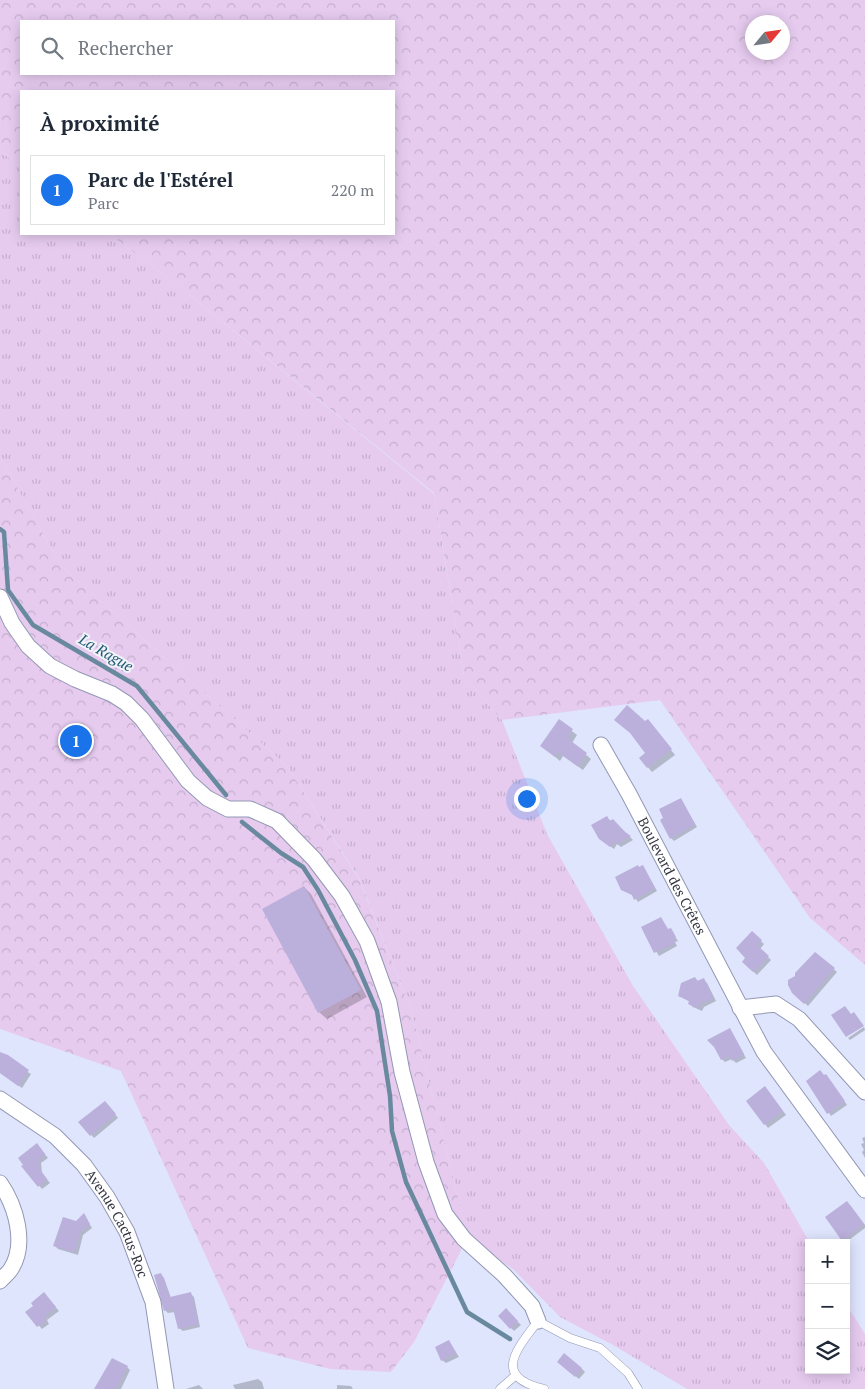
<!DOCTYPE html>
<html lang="fr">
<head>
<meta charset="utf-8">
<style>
  :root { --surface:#fff; --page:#f6f6f7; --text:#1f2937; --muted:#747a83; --line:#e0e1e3; --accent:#1a73e8 }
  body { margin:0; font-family:"PT Serif",serif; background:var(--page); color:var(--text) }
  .controls { position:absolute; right:15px; bottom:15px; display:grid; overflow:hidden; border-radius:0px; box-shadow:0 2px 12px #0003 }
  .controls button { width:45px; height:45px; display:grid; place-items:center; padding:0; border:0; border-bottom:1px solid var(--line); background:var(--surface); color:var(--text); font:25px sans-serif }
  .compass { position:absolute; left:745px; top:15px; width:45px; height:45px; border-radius:50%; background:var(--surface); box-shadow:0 2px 12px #0003; rotate:61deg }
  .you { position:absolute; left:526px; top:798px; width:18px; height:18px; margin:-12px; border:4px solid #fff; border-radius:50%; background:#1a73e8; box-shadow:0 0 0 8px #1a73e833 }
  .badge { display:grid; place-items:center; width:32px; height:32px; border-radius:50%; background:var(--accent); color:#fff; font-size:16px; font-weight:700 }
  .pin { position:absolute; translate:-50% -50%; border:2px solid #fff; box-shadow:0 1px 5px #0006 }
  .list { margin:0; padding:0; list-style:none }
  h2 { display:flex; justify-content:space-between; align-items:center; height:65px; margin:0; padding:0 20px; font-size:21px }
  h2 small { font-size:16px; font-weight:400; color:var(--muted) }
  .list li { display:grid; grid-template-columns:32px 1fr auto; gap:15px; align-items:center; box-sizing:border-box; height:70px; margin:0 10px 10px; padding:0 10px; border:1px solid var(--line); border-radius:0px }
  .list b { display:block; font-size:19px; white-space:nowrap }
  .list p { margin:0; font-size:16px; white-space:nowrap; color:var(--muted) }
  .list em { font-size:16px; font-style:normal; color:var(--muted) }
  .icon { flex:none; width:28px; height:28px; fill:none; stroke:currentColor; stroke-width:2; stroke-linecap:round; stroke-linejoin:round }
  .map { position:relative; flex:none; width:865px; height:1389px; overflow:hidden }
  .search { position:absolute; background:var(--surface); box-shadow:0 2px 12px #0003; left:20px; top:20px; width:375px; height:55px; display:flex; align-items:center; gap:12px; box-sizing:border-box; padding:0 18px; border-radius:0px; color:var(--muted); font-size:19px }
  .panel { position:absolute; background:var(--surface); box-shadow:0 2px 12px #0003; left:20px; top:90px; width:375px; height:145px; border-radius:0px }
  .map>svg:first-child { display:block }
  .grass { fill:url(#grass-tufts) }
  .forest { fill:url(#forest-crowns); fill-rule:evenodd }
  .shadow { fill:#0003 }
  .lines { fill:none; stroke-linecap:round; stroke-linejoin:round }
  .stream { stroke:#68899e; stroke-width:4.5 }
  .building { fill:#bbb0db }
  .service-casing { stroke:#9298b4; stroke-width:9 }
  .minor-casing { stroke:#9298b4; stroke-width:17 }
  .service { stroke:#fff; stroke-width:8 }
  .minor { stroke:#fff; stroke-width:15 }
  .labels { text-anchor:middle; stroke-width:4; stroke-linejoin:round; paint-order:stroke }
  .street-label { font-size:14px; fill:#333541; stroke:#f1f3f9 }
  .water-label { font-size:15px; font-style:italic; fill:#1f5974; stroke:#f1f3f9 }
</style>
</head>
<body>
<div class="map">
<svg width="865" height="1389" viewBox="0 0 865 1389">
  <defs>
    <pattern id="grass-tufts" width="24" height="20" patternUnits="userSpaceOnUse" patternTransform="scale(1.25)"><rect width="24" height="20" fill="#e6cbef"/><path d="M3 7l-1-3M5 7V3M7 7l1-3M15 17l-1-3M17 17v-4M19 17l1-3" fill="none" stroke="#c6afce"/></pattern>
    <pattern id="forest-crowns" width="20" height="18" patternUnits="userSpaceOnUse" patternTransform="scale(1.25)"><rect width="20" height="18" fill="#e6cbef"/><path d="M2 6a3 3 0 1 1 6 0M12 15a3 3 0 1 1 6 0" fill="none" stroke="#c6afce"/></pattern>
  </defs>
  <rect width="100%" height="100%" fill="#dfe5fd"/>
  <!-- grass -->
  <path class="grass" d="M 0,151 L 21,167 L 21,234 L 109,234 L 176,284 L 434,494 L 464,676 L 502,720 L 547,834 L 633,986 L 729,1125 L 764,1163 L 810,1243 L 809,1243 L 809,1370 L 846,1370 L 846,1304 L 865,1334 L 865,1389 L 687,1389 L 613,1345 L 560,1317 L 514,1270 L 468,1237 L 411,1010 L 359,878 L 287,766 L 61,566 L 0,457 Z"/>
  <!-- forest -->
  <g class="forest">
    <path d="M 0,0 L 865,0 L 865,965 L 810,918 L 660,700 L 502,720 L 464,676 L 434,493 L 176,284 L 109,234 L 394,234 L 394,91 L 21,91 L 21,167 L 0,151 ZM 21,21 L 394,21 L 394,74 L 21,74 ZM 782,22 L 782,52 L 752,52 L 752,22 Z"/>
    <path d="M 0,457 L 61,566 L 287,766 L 359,879 L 411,1010 L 468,1237 L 414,1342 L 391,1372 L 330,1369 L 248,1348 L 121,1071 L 0,1029 Z"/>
  </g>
  <!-- shadow -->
  <g class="shadow">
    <path d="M 559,721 L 577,735 L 572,743 L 591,759 L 583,770 L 563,756 L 560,761 L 542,746 Z"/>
    <path d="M 645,722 L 652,726 L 675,755 L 652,772 L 641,759 L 647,754 Z"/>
    <path d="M 681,800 L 697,827 L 674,841 L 671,838 Z"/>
    <path d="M 607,818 L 621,828 L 633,840 L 621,847 L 617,844 L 614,849 L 604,842 Z"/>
    <path d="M 643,866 L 657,891 L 638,902 L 634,896 L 622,889 Z"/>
    <path d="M 304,887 L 311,894 L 367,997 L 327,1019 L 319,1012 Z"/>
    <path d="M 642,928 L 670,929 L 678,941 L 675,942 L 677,946 L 659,956 Z"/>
    <path d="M 752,933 L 764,944 L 760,949 L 771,960 L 757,975 L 743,962 L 747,958 Z"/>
    <path d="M 815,953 L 837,972 L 808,1006 L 793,992 L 797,977 Z"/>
    <path d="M 695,978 L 699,982 L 704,980 L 707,983 L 716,1001 L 704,1007 L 702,1011 L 693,1007 L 689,1004 L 690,1002 L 679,995 Z"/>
    <path d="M 864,1027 L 865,1030 L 850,1040 L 848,1038 Z"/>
    <path d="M 730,1030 L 746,1058 L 736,1063 L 732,1059 L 725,1062 L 722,1059 Z"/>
    <path d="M 0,1056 L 31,1074 L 22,1088 L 0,1073 Z"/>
    <path d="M 824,1077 L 829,1079 L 847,1105 L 831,1116 L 808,1081 Z"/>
    <path d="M 768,1091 L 786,1115 L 768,1128 L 748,1101 Z"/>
    <path d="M 109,1106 L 118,1118 L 94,1138 L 80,1122 Z"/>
    <path d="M 865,1137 L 865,1158 L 862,1152 L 864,1150 L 861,1144 L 864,1143 L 862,1138 Z"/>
    <path d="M 40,1148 L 48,1158 L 41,1163 L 42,1173 L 50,1183 L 42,1189 L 23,1166 Z"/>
    <path d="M 850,1205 L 865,1225 L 865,1228 L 845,1243 L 843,1240 Z"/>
    <path d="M 84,1215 L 92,1228 L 83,1235 L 78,1255 L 58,1249 L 54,1245 Z"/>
    <path d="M 161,1274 L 164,1278 L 171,1298 L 190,1293 L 194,1297 L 200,1327 L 183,1331 L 179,1328 L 175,1312 L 168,1313 L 165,1310 Z"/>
    <path d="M 47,1297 L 59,1311 L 47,1320 L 49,1324 L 42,1329 L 27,1312 Z"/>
    <path d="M 506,1310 L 521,1325 L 514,1331 L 499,1316 Z"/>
    <path d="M 449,1341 L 459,1357 L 446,1363 L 442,1360 Z"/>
    <path d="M 562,1365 L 581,1368 L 585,1372 L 579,1379 Z"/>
    <path d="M 127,1367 L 130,1370 L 121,1389 L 105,1389 Z"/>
    <path d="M 258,1379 L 262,1382 L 264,1389 L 235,1389 L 233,1385 Z"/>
    <path d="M 199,1385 L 203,1389 L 186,1389 Z"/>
    <path d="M 337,1385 L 351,1386 L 353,1389 L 337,1389 Z"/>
  </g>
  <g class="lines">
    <!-- stream -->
    <g class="stream">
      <path d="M 0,529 L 4,532 L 8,590 L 33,625 L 137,686 L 226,795"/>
      <path d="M 242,822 L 281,853 L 303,867 L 318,890 L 355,960 L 377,1011 L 390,1096 L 392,1131 L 406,1182 L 467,1312 L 510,1339"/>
    </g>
  </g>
  <!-- building -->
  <g class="building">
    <path d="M 627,705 L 645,721 L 648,719 L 672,749 L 647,768 L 639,758 L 645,753 L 630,733 L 614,720 Z"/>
    <path d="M 559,719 L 573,729 L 567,738 L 587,753 L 577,766 L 558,752 L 555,757 L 540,746 Z"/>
    <path d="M 681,798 L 695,824 L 670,839 L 660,820 L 663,818 L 659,809 Z"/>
    <path d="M 607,816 L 610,821 L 613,819 L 625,832 L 631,836 L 617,844 L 614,841 L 610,847 L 599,839 L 591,825 Z"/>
    <path d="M 638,865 L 639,867 L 643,865 L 655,888 L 634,900 L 632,895 L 621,890 L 615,877 Z"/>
    <path d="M 304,886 L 361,990 L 318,1013 L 262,909 Z"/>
    <path d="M 661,917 L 668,929 L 671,928 L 676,937 L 673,939 L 675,943 L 654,953 L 641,927 Z"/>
    <path d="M 752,931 L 762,940 L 757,945 L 769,956 L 753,972 L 742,962 L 745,958 L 736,948 Z"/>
    <path d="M 815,952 L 835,968 L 804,1004 L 792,993 L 788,985 L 788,980 L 795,976 L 795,973 Z"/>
    <path d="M 695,977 L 697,981 L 704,978 L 713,998 L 700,1004 L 699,1008 L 688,1004 L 689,1001 L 678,996 L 681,983 Z"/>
    <path d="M 845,1006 L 851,1014 L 854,1012 L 864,1026 L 846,1037 L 831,1015 Z"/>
    <path d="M 730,1028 L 744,1054 L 732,1061 L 730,1056 L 721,1060 L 714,1047 L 707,1040 Z"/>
    <path d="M 0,1052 L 8,1055 L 29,1070 L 18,1086 L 0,1073 Z"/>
    <path d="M 820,1070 L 824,1075 L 826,1074 L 845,1101 L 827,1114 L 806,1081 Z"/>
    <path d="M 765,1086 L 783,1111 L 764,1125 L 746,1101 Z"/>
    <path d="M 105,1101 L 116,1114 L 90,1136 L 78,1122 Z"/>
    <path d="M 37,1143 L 45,1154 L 39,1159 L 39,1168 L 47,1179 L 38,1187 L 21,1166 L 23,1165 L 18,1158 Z"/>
    <path d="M 847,1201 L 864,1224 L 842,1241 L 825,1217 Z"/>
    <path d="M 84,1213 L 90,1224 L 80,1232 L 75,1252 L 53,1246 L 63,1217 L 76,1221 Z"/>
    <path d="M 161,1273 L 170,1297 L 191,1292 L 198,1324 L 178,1329 L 173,1309 L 164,1311 L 154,1275 Z"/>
    <path d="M 44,1292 L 56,1307 L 44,1317 L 47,1320 L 37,1327 L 25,1312 L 33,1306 L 31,1303 Z"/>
    <path d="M 506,1308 L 518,1321 L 510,1329 L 498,1316 Z"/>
    <path d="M 449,1340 L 456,1353 L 441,1361 L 435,1347 Z"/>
    <path d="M 564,1353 L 582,1368 L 575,1377 L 557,1362 Z"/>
    <path d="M 112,1358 L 128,1366 L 116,1389 L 94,1389 Z"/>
  </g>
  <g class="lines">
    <!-- service casing -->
    <g class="service-casing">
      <g id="service">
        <path d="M 500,1389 L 516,1375"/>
        <path d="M 544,1389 C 492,1377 516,1350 538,1321 L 570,1338 L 600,1348 L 628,1373 L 638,1389"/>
      </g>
    </g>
    <!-- minor casing -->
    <g class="minor-casing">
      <g id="minor">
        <path d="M 0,597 L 12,623 L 28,646 L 50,666 L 75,679 L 112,694 L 126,703 L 142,719 L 188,781 L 207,798 L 228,809 L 250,809 L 277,821 L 314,859 L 342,896 L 367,941 L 389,1002 L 402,1072 L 426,1162 L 445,1214 L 464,1239 L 504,1275 L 532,1306 L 538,1321"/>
        <path id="s1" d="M 601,745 L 629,794 L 764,1052 L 865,1190"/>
        <path d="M 740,1008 L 776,1004 L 799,1019 L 865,1092"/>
        <path id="s2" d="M 0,1099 L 55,1136 L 84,1165 L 107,1197 L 127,1232 L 153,1302 L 166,1389"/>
        <path d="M 0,1183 C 16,1206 27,1244 11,1269 C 8,1274 3,1277 0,1281"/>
      </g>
    </g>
    <!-- service -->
    <use href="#service" class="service"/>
    <!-- minor -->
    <use href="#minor" class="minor"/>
  </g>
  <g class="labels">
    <!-- street labels -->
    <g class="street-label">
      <text dy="5" stroke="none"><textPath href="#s1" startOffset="149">Boulevard des Crêtes</textPath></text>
      <text dy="5" stroke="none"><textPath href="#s2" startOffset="175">Avenue Cactus-Roc</textPath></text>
    </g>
    <!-- water labels -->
    <g class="water-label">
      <text transform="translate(106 653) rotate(30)" y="5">La Rague</text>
    </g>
  </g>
</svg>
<div class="controls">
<button>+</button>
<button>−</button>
<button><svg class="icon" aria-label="layers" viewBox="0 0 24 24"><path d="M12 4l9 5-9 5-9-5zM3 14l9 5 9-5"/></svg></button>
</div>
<svg class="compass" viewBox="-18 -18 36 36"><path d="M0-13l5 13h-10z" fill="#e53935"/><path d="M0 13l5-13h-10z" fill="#747a83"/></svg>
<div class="you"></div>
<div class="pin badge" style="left:76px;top:741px">1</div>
<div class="search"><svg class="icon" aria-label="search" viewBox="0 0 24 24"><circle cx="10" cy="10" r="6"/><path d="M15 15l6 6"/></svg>Rechercher</div>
<section class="panel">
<h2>À proximité<small></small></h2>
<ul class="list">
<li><span class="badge">1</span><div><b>Parc de l'Estérel</b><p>Parc</p></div><em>220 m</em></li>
</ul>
</section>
</div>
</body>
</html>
